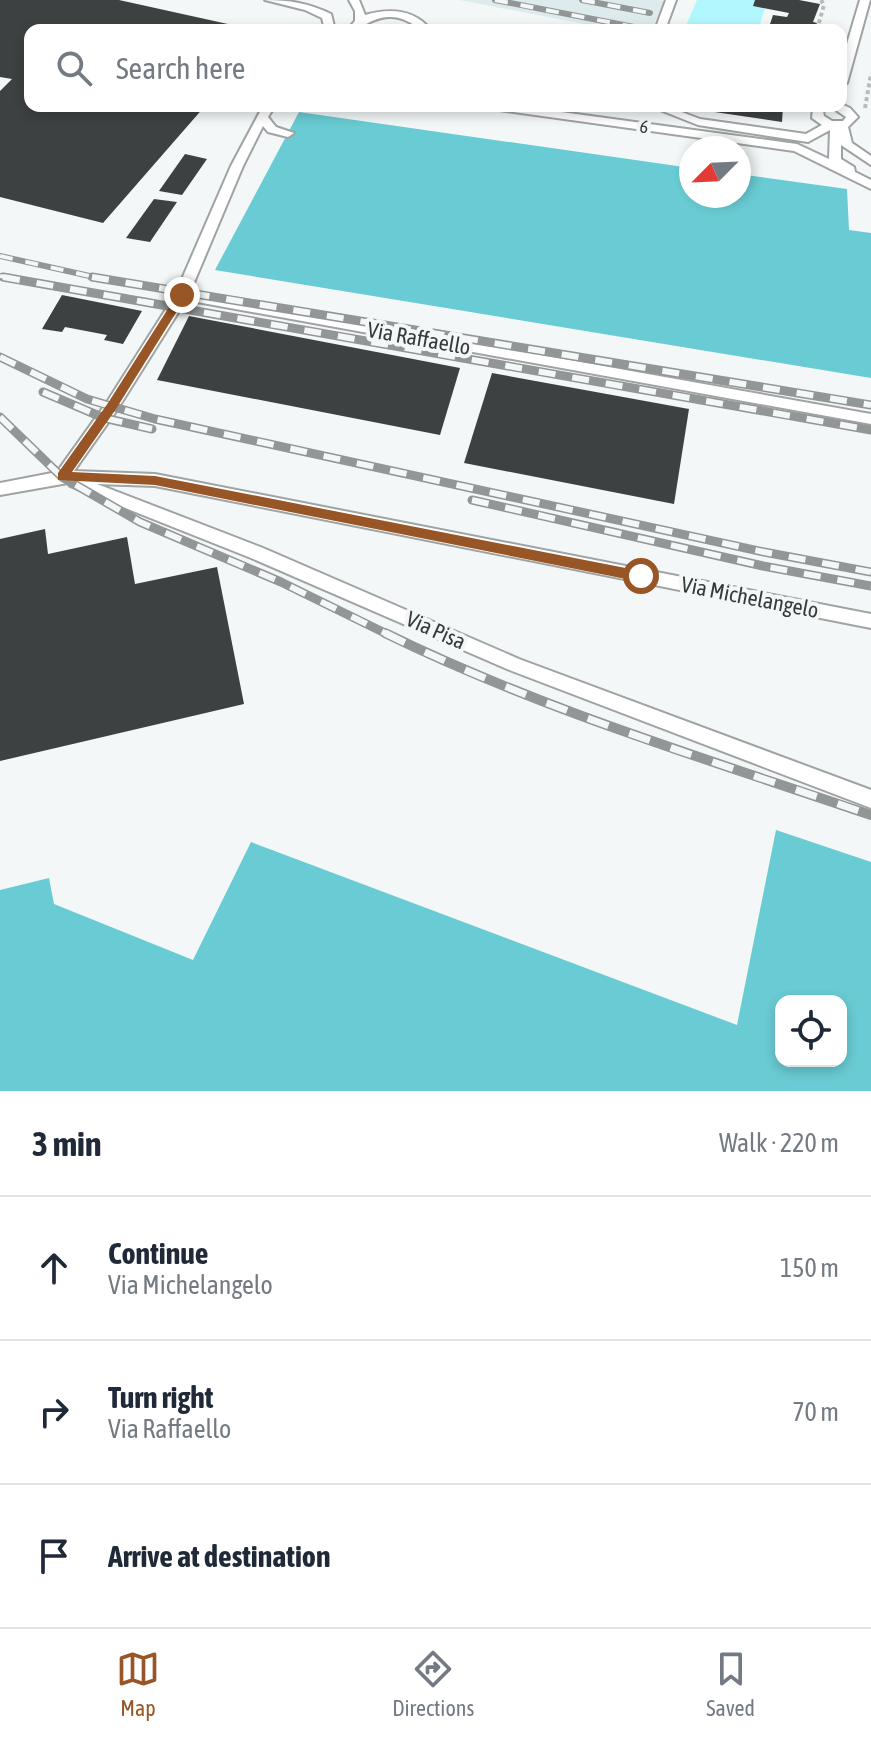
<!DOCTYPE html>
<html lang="en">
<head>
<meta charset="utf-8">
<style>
  :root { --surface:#fff; --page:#f2f2f3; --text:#1f2937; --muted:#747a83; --line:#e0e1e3; --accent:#985525 }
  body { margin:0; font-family:"Asap Condensed",sans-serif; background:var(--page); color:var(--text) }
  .controls { position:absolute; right:24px; bottom:24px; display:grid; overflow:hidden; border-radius:16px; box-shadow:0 4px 12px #0003 }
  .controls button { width:72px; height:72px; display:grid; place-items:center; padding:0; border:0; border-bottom:2px solid var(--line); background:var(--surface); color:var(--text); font:40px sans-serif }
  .compass { position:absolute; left:679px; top:136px; width:72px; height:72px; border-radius:50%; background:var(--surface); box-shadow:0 4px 12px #0003; rotate:246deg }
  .stop { position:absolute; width:24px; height:24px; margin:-18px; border:6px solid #985525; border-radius:50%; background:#fff }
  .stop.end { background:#985525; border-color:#fff; box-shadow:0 2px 8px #0008 }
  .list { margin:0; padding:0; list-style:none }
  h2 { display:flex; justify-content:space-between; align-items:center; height:104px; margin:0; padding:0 32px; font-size:34px }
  h2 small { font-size:26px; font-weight:400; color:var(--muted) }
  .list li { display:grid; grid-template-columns:52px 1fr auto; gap:24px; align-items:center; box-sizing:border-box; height:144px; padding:0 32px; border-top:2px solid var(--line) }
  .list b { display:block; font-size:30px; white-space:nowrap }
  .list p { margin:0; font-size:26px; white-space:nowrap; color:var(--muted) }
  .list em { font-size:26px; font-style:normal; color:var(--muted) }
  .icon { flex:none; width:44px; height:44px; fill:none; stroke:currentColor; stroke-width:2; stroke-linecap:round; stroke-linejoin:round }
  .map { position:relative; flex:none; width:871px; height:1091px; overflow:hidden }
  .search { position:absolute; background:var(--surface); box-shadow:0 4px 12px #0003; left:24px; right:24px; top:24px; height:88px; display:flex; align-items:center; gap:20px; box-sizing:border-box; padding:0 28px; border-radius:16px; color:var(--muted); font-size:30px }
  .sheet { height:536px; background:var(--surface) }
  nav { display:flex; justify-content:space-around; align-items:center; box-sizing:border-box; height:112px; border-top:2px solid var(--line); background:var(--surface); font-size:22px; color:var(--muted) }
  nav a { display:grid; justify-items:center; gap:4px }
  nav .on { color:var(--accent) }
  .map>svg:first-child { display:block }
  .built { fill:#deebec }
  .green { fill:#b1f7fd }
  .water { fill:#69cbd3; fill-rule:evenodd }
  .building { fill:#3e4142 }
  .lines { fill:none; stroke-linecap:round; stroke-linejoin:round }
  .lane-casing { stroke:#9fa3a4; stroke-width:4 }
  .path { stroke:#b9bcbc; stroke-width:4; stroke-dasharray:4 3; stroke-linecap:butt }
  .lane { fill:#fff; fill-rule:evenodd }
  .rail-far2-casing { stroke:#939696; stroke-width:6 }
  .rail-far1-casing { stroke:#939696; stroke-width:9 }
  .rail-casing { stroke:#939696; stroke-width:10 }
  .rail-far2 { stroke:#f3f7f7; stroke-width:4; stroke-dasharray:13; stroke-linecap:butt }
  .rail-far1 { stroke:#f3f7f7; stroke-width:6; stroke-dasharray:17; stroke-linecap:butt }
  .rail { stroke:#f3f7f7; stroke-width:7; stroke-dasharray:22; stroke-linecap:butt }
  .route { fill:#985525 }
  .labels { text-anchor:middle; stroke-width:8; stroke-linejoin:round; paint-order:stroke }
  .far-street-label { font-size:18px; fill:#383a3a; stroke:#f3f7f7 }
  .street-label { font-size:22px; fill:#383a3a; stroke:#f3f7f7 }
</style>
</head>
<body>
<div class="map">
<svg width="871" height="1091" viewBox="0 0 871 1091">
  <rect width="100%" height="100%" fill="#f3f7f7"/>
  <!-- built -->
  <path class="built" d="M 460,0 L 658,0 L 665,1 L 651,30 L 615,30 Z"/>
  <!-- green -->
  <path class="green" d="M 697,0 L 755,0 L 753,6 L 765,8 L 758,30 L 684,30 Z"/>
  <!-- water -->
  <g class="water">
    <path d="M 299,112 L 691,168 L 691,196 L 739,196 L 739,174 L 847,189 L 849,230 L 871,233 L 871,378 L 215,270 Z"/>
    <path d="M 776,830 L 871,862 L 871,1091 L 0,1091 L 0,890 L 49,878 L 54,904 L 193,960 L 251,842 L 737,1025 ZM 841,1001 L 841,1061 L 781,1061 L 781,1001 Z"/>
  </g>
  <!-- building -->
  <g class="building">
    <path d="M 0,0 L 119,0 L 255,30 L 30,30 L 30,106 L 205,106 L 103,223 L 0,197 L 0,91 L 12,79 L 0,77 Z"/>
    <path d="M 755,0 L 799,0 L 820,4 L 813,22 L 817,23 L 814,30 L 768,30 L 773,15 L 787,17 L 789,13 L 753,6 Z"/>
    <path d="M 702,106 L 783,107 L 782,122 L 701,110 Z"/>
    <path d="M 185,154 L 207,159 L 182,195 L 159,191 Z"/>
    <path d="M 154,199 L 177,202 L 150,242 L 126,238 Z"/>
    <path d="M 62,295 L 142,311 L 123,344 L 104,340 L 107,335 L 65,327 L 62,332 L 42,329 Z"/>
    <path d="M 189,316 L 460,368 L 440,435 L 157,380 Z"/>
    <path d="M 492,373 L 689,409 L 674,504 L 464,463 Z"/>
    <path d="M 45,529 L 48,554 L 127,537 L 135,584 L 217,567 L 244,704 L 0,761 L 0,539 Z"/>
  </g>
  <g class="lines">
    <!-- lane casing -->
    <g class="lane-casing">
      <g id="lane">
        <path d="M 265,0 C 289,0 309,3 331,14 L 335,30 L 325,30 L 322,18 L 305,10 Z"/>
        <path d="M 349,0 L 359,0 L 365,15 C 390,8 414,9 431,30 C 416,30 407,16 389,17 C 372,17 362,30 347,30 L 355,21 L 355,11 Z"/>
        <path d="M 666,0 L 676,0 L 665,30 L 655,30 Z"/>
        <path d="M 860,0 L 870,0 L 847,83 L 841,86 L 841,64 Z"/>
        <path d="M 575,27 L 581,28 L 582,30 L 570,30 Z"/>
        <path d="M 841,104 L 850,108 L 858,117 L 848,127 L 852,143 L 871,156 L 871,165 L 841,145 L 841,159 L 854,167 L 855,172 L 871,180 L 871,189 L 794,151 L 492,109 L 486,106 L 517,106 L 797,144 L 829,159 L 830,130 L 808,142 L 698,125 L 650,106 L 666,106 L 700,119 L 806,134 L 822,125 L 812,118 L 813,108 L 830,106 L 823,111 L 824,116 L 832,121 L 843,121 L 846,117 L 830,106 Z"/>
        <path d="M 263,106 L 275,106 L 268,117 L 276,127 L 294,133 L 288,137 L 268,132 L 263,126 L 243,166 L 190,292 L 871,414 L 871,424 L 186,300 L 117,410 L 74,471 L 155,474 L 871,614 L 871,628 L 155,486 L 97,484 L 263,548 L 519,659 L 871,790 L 871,808 L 507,669 L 251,558 L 70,486 L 68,483 L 0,495 L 0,483 L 57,472 L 107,402 L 175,295 L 231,166 Z"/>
      </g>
    </g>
    <!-- path -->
    <g class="path">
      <path d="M 817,30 L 824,5 L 821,0"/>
      <path d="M 865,108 L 871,74"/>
      <path d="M 686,163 L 690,148"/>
    </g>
    <!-- lane -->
    <use href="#lane" class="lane"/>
    <!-- rail-far2 casing -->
    <g class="rail-far2-casing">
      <g id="rail-far2">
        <path d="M 495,0 L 639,28"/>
        <path d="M 582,0 L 650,13"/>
        <path d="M 0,256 L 103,279"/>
        <path d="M 0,276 L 15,279"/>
      </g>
    </g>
    <!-- rail-far1 casing -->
    <g class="rail-far1-casing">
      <g id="rail-far1">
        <path d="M 3,277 L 871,430"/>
        <path d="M 92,277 L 871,405"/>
        <path d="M 0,357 L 87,399 L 155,419 L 764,552 L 871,572"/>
        <path d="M 43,392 L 104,418 L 152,429"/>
        <path d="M 0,417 L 62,477 L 140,522 L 281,582 L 389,635"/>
        <path d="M 472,500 L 763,566 L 871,586"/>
      </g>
    </g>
    <!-- rail casing -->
    <g class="rail-casing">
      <path id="rail" d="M 385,633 C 540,709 707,759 871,815"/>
    </g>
    <!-- rail-far2 -->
    <use href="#rail-far2" class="rail-far2"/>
    <!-- rail-far1 -->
    <use href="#rail-far1" class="rail-far1"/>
    <!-- rail -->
    <use href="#rail" class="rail"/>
  </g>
  <!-- route -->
  <path class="route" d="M 178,293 L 187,295 L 116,409 L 72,472 L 155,476 L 641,571 L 645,573 L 645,580 L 641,582 L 155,485 L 58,480 L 58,473 L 108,403 Z"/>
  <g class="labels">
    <!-- far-street labels -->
    <g class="far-street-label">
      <text transform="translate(644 127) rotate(8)" y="6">6</text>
    </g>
    <!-- street labels -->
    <g class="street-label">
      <text transform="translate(419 338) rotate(10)" y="8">Via Raffaello</text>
      <text transform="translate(750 597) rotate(11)" y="8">Via Michelangelo</text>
      <text transform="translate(436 630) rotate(24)" y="8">Via Pisa</text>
    </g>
  </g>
</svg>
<div class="controls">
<button><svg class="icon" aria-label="locate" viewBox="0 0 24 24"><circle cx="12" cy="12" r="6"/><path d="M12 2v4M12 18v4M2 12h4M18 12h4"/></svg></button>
</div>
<svg class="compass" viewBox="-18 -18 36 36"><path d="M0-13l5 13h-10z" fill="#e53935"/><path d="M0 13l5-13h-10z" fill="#747a83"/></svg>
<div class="stop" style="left:641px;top:576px"></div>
<div class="stop end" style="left:182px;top:295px"></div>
<div class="search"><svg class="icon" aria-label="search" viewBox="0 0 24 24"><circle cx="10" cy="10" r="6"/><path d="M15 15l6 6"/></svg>Search here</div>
</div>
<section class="sheet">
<h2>3 min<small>Walk · 220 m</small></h2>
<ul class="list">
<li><svg class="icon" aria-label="ahead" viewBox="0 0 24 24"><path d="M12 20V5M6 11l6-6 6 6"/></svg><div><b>Continue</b><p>Via Michelangelo</p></div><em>150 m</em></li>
<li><svg class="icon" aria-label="right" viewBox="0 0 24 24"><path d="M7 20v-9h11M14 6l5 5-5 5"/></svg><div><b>Turn right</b><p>Via Raffaello</p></div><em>70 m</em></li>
<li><svg class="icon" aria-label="arrive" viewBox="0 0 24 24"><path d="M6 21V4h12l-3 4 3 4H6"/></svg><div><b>Arrive at destination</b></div></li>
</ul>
</section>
<nav>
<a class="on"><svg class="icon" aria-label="map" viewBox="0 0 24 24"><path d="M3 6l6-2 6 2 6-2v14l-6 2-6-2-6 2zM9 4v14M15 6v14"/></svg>Map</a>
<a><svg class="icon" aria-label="directions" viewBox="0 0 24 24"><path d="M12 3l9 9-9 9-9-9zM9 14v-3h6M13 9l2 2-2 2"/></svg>Directions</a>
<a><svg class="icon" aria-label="saved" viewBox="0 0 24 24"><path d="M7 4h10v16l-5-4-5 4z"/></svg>Saved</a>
</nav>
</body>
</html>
